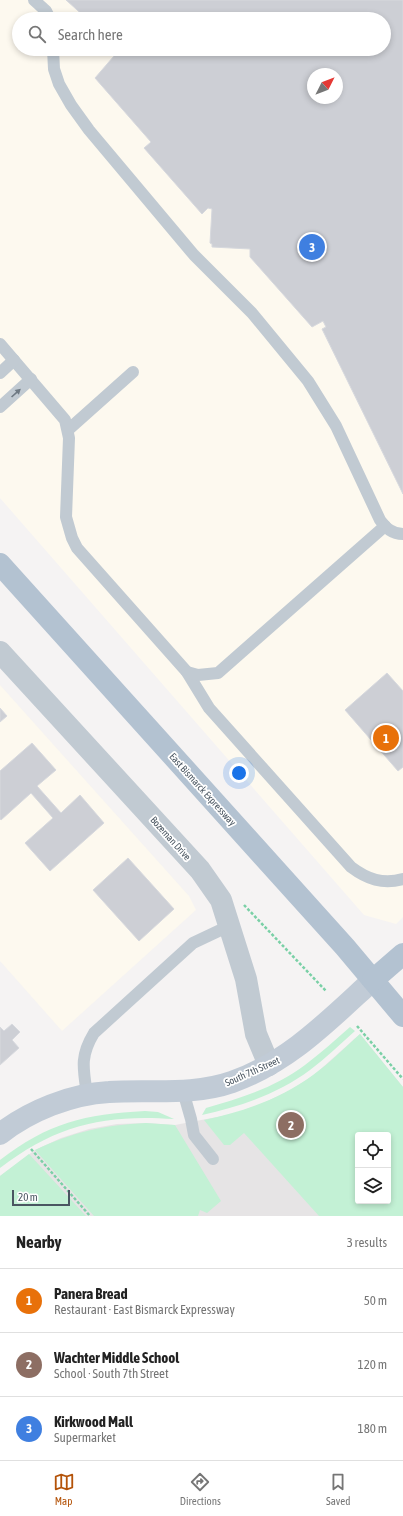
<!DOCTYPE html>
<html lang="en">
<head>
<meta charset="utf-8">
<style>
  :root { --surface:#fff; --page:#f2f2f2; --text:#222; --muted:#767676; --line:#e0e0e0; --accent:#b45309 }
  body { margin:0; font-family:"Asap Condensed",sans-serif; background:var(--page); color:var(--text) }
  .controls { position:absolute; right:12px; bottom:12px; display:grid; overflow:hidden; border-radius:4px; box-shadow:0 2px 6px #0003 }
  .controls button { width:36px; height:36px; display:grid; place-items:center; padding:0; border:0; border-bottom:1px solid var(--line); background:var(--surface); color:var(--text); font:20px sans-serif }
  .compass { position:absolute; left:307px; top:68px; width:36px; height:36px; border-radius:50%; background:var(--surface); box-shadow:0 2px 6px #0003; rotate:48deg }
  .scale { position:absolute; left:12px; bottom:10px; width:58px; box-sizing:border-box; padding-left:4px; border:2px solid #4a5661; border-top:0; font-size:11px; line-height:14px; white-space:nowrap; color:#4a5661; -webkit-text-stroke:3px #fff; paint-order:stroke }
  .you { position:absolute; left:239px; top:773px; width:14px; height:14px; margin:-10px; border:3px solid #fff; border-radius:50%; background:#1a73e8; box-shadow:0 0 0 6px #1a73e833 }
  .badge { display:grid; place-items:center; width:26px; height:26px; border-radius:50%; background:var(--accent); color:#fff; font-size:13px; font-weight:700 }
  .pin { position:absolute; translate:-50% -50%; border:2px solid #fff; box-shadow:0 1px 4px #0006 }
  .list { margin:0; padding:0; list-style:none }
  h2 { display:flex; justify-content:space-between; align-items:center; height:52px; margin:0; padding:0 16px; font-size:17px }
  h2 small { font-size:13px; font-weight:400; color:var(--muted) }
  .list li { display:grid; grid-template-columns:26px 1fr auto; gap:12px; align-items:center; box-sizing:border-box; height:64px; padding:0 16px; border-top:1px solid var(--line) }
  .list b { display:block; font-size:15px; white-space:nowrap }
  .list p { margin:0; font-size:13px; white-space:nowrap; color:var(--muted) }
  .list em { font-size:13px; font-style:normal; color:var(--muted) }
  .icon { flex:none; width:22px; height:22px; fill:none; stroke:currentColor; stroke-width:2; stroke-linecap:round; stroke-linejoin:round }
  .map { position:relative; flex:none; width:403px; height:1216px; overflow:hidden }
  .search { position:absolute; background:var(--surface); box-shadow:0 2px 6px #0003; left:12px; right:12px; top:12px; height:44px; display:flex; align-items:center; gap:10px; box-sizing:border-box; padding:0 14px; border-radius:22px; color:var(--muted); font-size:15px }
  .sheet { height:244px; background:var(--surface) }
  nav { display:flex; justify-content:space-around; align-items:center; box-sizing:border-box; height:56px; border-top:1px solid var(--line); background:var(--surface); font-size:11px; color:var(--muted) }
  nav a { display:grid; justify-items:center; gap:2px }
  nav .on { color:var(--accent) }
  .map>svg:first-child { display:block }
  .commercial { fill:#fdf9ef; fill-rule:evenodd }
  .education { fill:#e6e4e5; fill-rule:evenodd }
  .green { fill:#c3f1d5; fill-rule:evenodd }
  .building { fill:#cdcfd5; stroke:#d7d9de; fill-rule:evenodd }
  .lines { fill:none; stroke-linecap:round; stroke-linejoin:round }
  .path { stroke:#7ad0a6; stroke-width:2.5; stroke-dasharray:3 2; stroke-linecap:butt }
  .lane { stroke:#c1cad2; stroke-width:12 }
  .street { stroke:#c1cad2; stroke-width:22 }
  .secondary { stroke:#c1cbd6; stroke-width:22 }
  .primary { stroke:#b3c2d1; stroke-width:22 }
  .oneway { fill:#6e7983 }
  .labels { text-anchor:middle; stroke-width:3.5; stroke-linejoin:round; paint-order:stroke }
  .street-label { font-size:10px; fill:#4a5661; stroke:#fff }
</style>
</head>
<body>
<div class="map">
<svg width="403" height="1216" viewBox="0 0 403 1216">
  <rect width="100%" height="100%" fill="#f5f3f3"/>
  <!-- commercial -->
  <g class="commercial">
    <path d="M 0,0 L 403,0 L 403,917 L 396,924 L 364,915 L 0,498 ZM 19,19 L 384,19 L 384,49 L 19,49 ZM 313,74 L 337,74 L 337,98 L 313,98 Z"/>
    <path d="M 0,685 L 189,896 L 196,910 L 62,1031 L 0,961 Z"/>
  </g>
  <!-- education -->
  <path class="education" d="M 360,1034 L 403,1087 L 403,1216 L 0,1216 L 0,1176 L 35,1150 L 61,1138 L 89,1129 L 117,1124 L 146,1123 L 175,1125 L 233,1114 L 261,1104 L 289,1091 L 314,1075 ZM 358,1135 L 388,1135 L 388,1201 L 358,1201 Z"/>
  <!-- green -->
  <g class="green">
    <path d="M 350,1027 L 355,1031 C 340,1044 326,1058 310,1070 C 278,1094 241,1106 202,1115 L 206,1108 C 241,1098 276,1087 305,1065 C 321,1053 335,1040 350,1027 Z"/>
    <path d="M 360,1034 L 403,1087 L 403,1216 L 319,1216 L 244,1133 L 230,1145 L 224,1145 L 204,1120 C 243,1112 280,1099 313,1075 C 330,1063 344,1048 360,1034 ZM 358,1135 L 388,1135 L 388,1201 L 358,1201 Z"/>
    <path d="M 145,1111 L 158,1112 L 174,1119 C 104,1114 56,1125 0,1168 L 0,1160 C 48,1123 85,1114 145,1111 Z"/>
    <path d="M 146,1123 L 175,1125 L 221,1201 L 207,1213 L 200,1210 L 198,1216 L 94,1216 L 35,1150 C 73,1132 104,1125 146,1123 Z"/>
    <path d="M 29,1154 L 86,1216 L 0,1216 L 0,1176 Z"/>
  </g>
  <!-- building -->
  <g class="building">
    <path d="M 66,0 L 403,0 L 403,494 L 322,329 L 326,327 L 323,321 L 312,327 L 250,257 L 250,249 L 212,247 L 212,244 L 210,243 L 212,209 L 208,208 L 202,214 L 144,148 L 151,142 L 95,78 L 120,49 L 384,49 L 384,19 L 87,19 ZM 313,74 L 337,74 L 337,98 L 313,98 Z"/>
    <path d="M 387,673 L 403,691 L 403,767 L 398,771 L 345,710 Z"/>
    <path d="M 0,708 L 7,716 L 0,722 Z"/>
    <path d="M 32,743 L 56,770 L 37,786 L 61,813 L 80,795 L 104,823 L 50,871 L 25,843 L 53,818 L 31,793 L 1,820 L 0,819 L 0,771 Z"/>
    <path d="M 128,858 L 174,909 L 139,941 L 93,890 Z"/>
    <path d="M 12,1024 L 20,1032 L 12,1040 L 19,1048 L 0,1065 L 0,1027 L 4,1031 Z"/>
  </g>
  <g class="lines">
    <!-- path -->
    <g class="path">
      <path d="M 244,905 L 326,991"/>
      <path d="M 357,1026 L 403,1079"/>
      <path d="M 31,1149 L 90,1216"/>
    </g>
    <!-- lane -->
    <g class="lane">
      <path d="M 34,0 L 46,11 L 50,19"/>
      <path d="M 53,49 L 54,69 L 59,84 L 71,105 L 89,130 L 194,255 L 252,313 L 308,381 L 336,426 L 380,520 C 386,528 392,534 403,534"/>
      <path d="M 0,344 L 65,420 L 69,438 L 66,517 L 72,538 L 77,548 L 187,672 L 209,708 L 351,867 C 367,879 383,885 403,879"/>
      <path d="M 0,373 L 14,360"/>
      <path d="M 0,407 L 31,379"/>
      <path d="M 68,430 L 133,372"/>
      <path d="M 187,672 L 198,675 L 218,673 L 385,526"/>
      <path d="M 183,1091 L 191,1119 L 194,1135 L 213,1159"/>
      <path d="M 87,1094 C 83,1068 80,1056 94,1033 L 193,943 L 229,926"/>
    </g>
    <!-- street -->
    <path class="street" d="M 0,652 L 200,870 L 221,900 L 246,979 L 256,1034 L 269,1065"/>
    <!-- secondary -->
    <path class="secondary" d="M 0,1134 C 29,1111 71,1094 109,1092 C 149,1089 192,1096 232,1082 C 289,1062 329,1020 373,980"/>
    <!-- primary -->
    <g class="primary">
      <path d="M 0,564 L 345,947 L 403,1016"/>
      <path d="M 373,980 L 403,954"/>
    </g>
  </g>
  <!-- one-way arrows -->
  <defs><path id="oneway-solid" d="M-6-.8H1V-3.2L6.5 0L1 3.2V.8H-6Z"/></defs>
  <use class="oneway" href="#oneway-solid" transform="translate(16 393) rotate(-42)"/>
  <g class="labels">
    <!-- street labels -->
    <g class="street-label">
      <text transform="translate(203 789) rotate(48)" y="4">East Bismarck Expressway</text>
      <text transform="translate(171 838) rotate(48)" y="4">Bozeman Drive</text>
      <text transform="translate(252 1071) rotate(-24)" y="4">South 7th Street</text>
    </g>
  </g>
</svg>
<div class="controls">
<button><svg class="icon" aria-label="locate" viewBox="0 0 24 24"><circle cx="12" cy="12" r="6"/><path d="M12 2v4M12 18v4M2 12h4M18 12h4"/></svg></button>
<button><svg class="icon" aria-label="layers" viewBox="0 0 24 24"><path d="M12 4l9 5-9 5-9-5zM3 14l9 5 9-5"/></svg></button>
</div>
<svg class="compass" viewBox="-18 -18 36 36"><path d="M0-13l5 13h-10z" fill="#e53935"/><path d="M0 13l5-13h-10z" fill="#767676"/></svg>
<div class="scale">20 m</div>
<div class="you"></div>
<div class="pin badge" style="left:386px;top:738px;background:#e8710a">1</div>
<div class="pin badge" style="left:291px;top:1125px;background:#8d6e63">2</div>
<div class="pin badge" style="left:312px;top:247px;background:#3f7fe0">3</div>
<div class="search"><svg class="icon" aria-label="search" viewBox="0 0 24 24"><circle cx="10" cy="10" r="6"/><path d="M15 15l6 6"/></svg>Search here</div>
</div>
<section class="sheet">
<h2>Nearby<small>3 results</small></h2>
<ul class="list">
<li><span class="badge" style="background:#e8710a">1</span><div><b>Panera Bread</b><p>Restaurant · East Bismarck Expressway</p></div><em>50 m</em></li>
<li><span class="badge" style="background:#8d6e63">2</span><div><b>Wachter Middle School</b><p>School · South 7th Street</p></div><em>120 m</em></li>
<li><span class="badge" style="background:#3f7fe0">3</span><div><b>Kirkwood Mall</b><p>Supermarket</p></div><em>180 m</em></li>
</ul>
</section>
<nav>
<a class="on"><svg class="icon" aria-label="map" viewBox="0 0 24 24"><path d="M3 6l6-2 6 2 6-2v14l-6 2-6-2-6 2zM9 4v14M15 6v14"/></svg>Map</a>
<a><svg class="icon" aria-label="directions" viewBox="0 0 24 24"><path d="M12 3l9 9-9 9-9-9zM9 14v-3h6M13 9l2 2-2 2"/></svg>Directions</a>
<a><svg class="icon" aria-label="saved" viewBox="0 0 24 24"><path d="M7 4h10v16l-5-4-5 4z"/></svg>Saved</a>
</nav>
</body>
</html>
